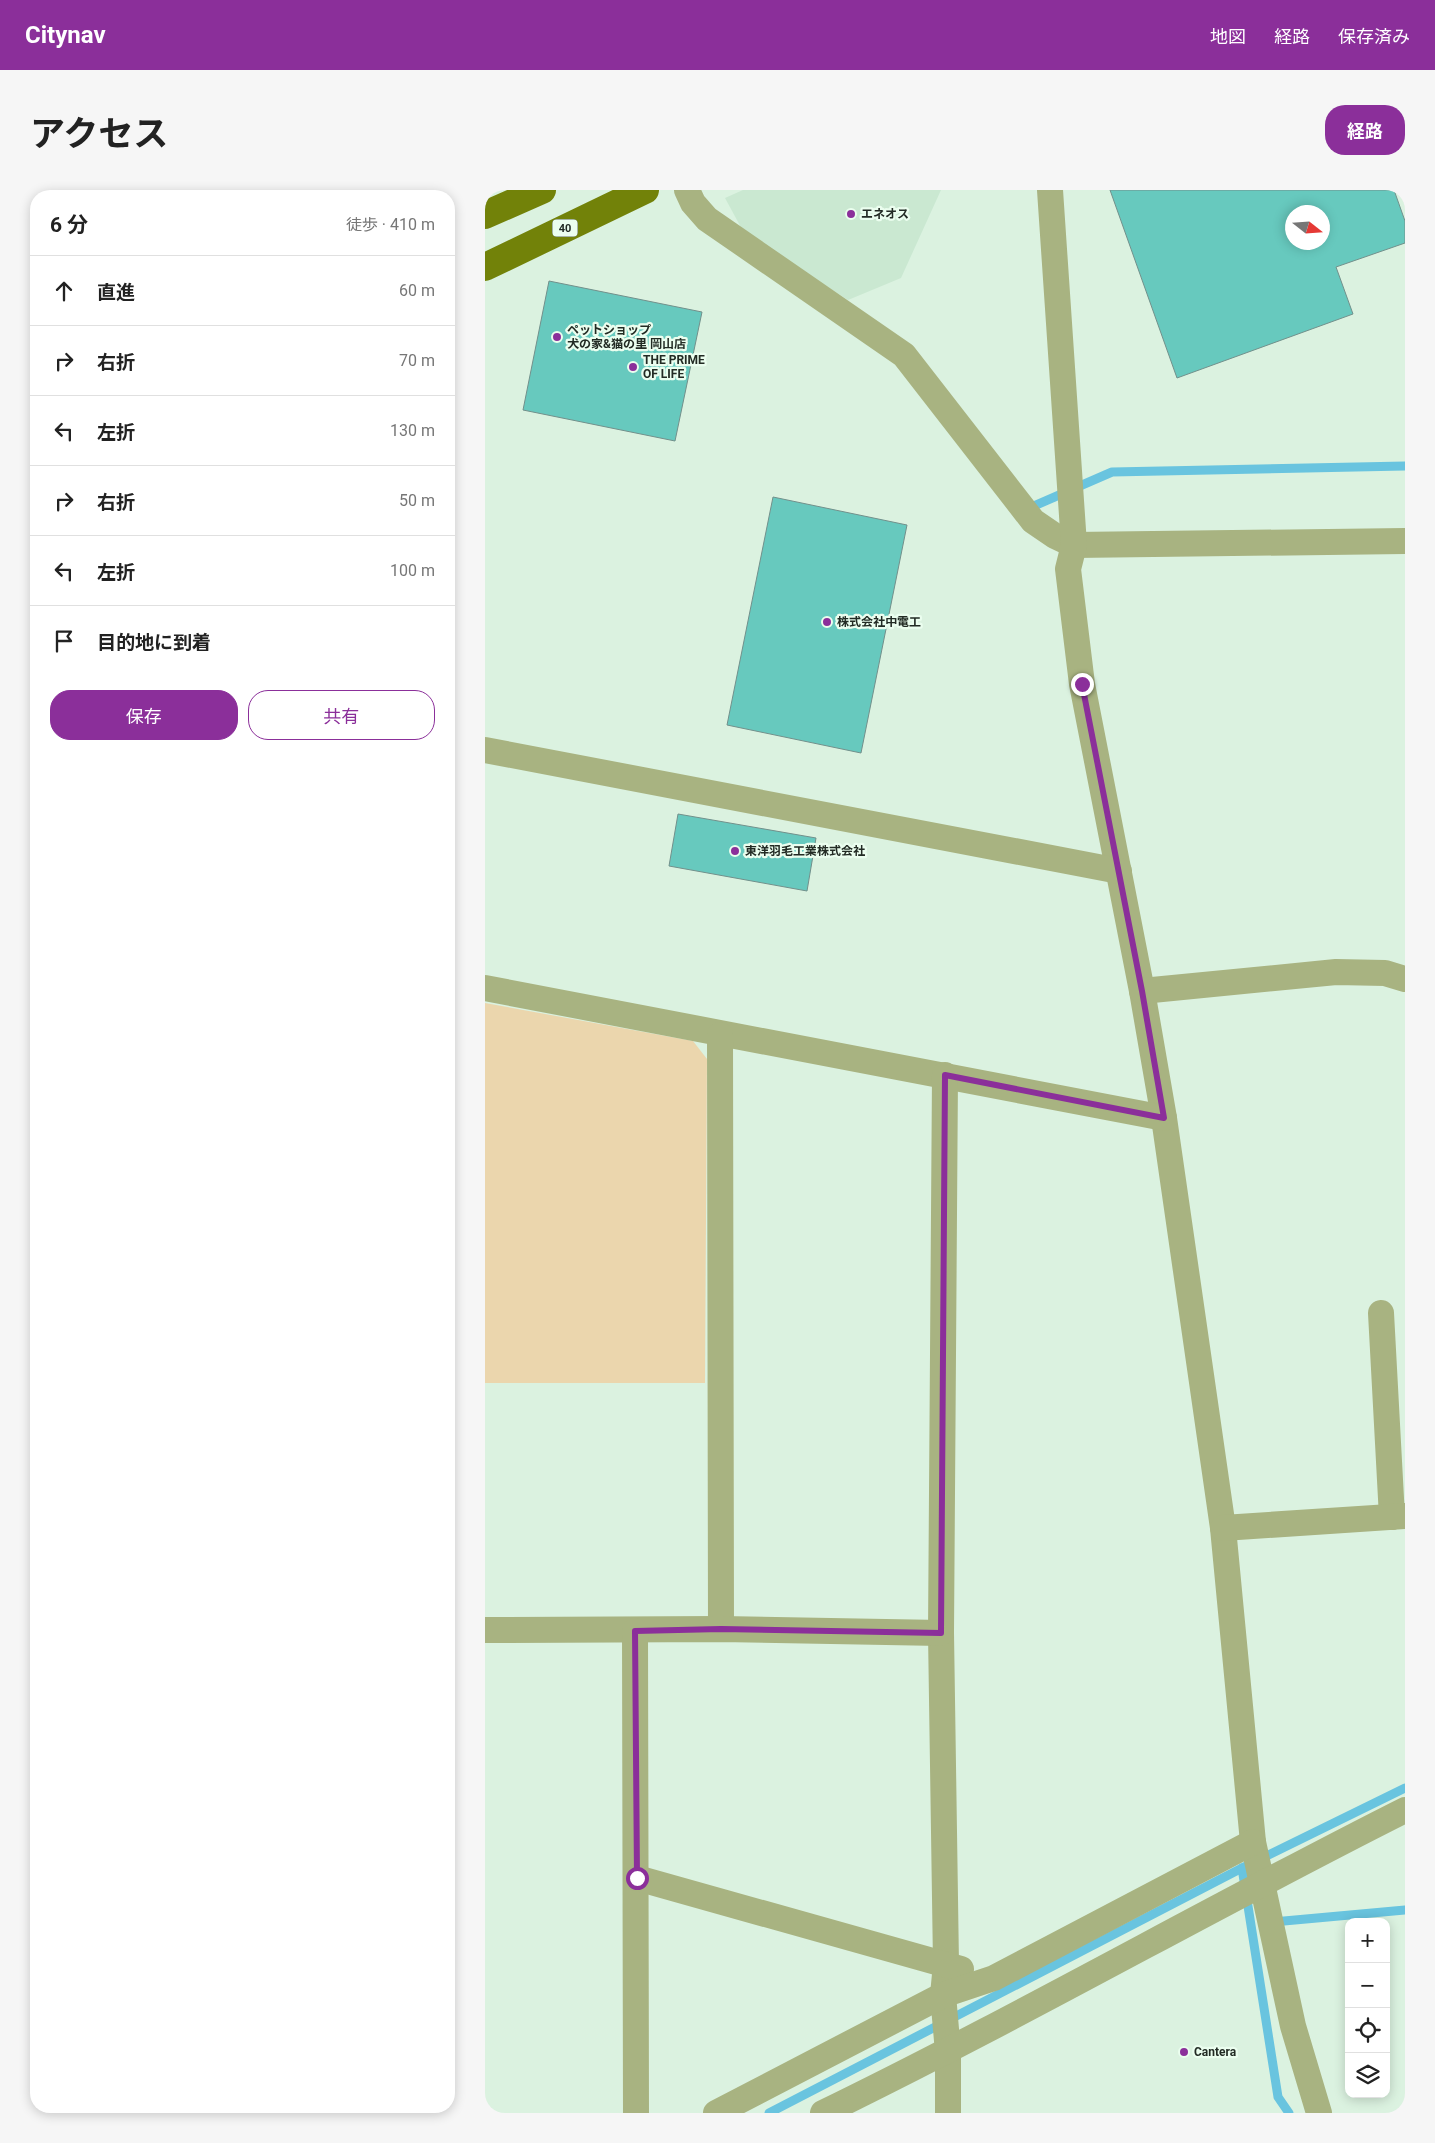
<!DOCTYPE html>
<html lang="ja">
<head>
<meta charset="utf-8">
<style>
  :root { --surface:#fff; --page:#f6f6f6; --text:#222; --muted:#767676; --line:#e0e0e0; --accent:#8b2f9a }
  body { margin:0; font-family:Roboto,"Noto Sans JP",sans-serif; background:var(--page); color:var(--text) }
  .controls { position:absolute; right:15px; bottom:15px; display:grid; overflow:hidden; border-radius:10px; box-shadow:0 2px 12px #0003 }
  .controls button { width:45px; height:45px; display:grid; place-items:center; padding:0; border:0; border-bottom:1px solid var(--line); background:var(--surface); color:var(--text); font:25px sans-serif }
  .compass { position:absolute; left:800px; top:15px; width:45px; height:45px; border-radius:50%; background:var(--surface); box-shadow:0 2px 12px #0003; rotate:107deg }
  .stop { position:absolute; width:15px; height:15px; margin:-11px; border:4px solid #8b2f9a; border-radius:50%; background:#fff }
  .stop.end { background:#8b2f9a; border-color:#fff; box-shadow:0 1px 5px #0008 }
  .list { margin:0; padding:0; list-style:none }
  h2 { display:flex; justify-content:space-between; align-items:center; height:65px; margin:0; padding:0 20px; font-size:21px }
  h2 small { font-size:16px; font-weight:400; color:var(--muted) }
  .list li { display:grid; grid-template-columns:32px 1fr auto; gap:15px; align-items:center; box-sizing:border-box; height:70px; padding:0 20px; border-top:1px solid var(--line) }
  .list b { display:block; font-size:19px; white-space:nowrap }
  .list em { font-size:16px; font-style:normal; color:var(--muted) }
  .actions { display:flex; gap:10px; padding:15px 20px }
  .actions a { flex:1; padding:11px 0; border:1px solid var(--accent); border-radius:20px; text-align:center; font-size:18px; color:var(--accent) }
  .actions .main { background:var(--accent); color:#fff }
  .icon { flex:none; width:28px; height:28px; fill:none; stroke:currentColor; stroke-width:2; stroke-linecap:round; stroke-linejoin:round }
  .map { position:relative; flex:none; width:920px; height:1923px; overflow:hidden; border-radius:20px }
  header { display:flex; align-items:center; gap:30px; box-sizing:border-box; height:70px; padding:0 25px; background:var(--accent); color:#fff }
  header strong { font-size:24px }
  nav { display:flex; gap:28px; margin-inline-start:auto; font-size:18px }
  .intro { display:flex; align-items:center; justify-content:space-between; box-sizing:border-box; height:120px; padding:0 30px }
  h1 { margin:0; font-size:35px }
  .button { padding:12px 22px; border-radius:20px; background:var(--accent); color:#fff; font-size:18px; font-weight:700 }
  main { display:flex; gap:30px; padding:0 30px }
  aside { flex:1; background:var(--surface); border-radius:20px; box-shadow:0 2px 12px #0003 }
  .map>svg:first-child { display:block }
  .built { fill:#cae8d1 }
  .green { fill:#ebd6ad }
  .lines { fill:none; stroke-linecap:round; stroke-linejoin:round }
  .stream { stroke:#69c4df; stroke-width:9 }
  .building { fill:#67c9be; stroke:#72908b; fill-rule:evenodd }
  .minor { stroke:#a8b381; stroke-width:26 }
  .primary { stroke:#728209; stroke-width:28 }
  .route { stroke:#8b2f9a; stroke-width:6 }
  .poi-dot { fill:#8b2f9a; stroke:#ebfeef; stroke-width:2 }
  .labels { text-anchor:middle; stroke-width:4.5; stroke-linejoin:round; paint-order:stroke }
  .shield { fill:#ebfeef; stroke:#5e6a61; stroke-width:1 }
  .shield-label { font-size:11px; font-weight:bold; fill:#222b24 }
  .poi-label { font-size:12px; font-weight:bold; fill:#222b24; stroke:#ebfeef; text-anchor:start }
</style>
</head>
<body>
<header>
<strong>Citynav</strong>
<nav><a>地図</a><a>経路</a><a>保存済み</a></nav>
</header>
<div class="intro"><h1>アクセス</h1><a class="button">経路</a></div>
<main>
<aside>
<h2>6 分<small>徒歩 · 410 m</small></h2>
<ul class="list">
<li><svg class="icon" aria-label="ahead" viewBox="0 0 24 24"><path d="M12 20V5M6 11l6-6 6 6"/></svg><div><b>直進</b></div><em>60 m</em></li>
<li><svg class="icon" aria-label="right" viewBox="0 0 24 24"><path d="M7 20v-9h11M14 6l5 5-5 5"/></svg><div><b>右折</b></div><em>70 m</em></li>
<li><svg class="icon" aria-label="left" viewBox="0 0 24 24"><path d="M17 20v-9H6M10 6l-5 5 5 5"/></svg><div><b>左折</b></div><em>130 m</em></li>
<li><svg class="icon" aria-label="right" viewBox="0 0 24 24"><path d="M7 20v-9h11M14 6l5 5-5 5"/></svg><div><b>右折</b></div><em>50 m</em></li>
<li><svg class="icon" aria-label="left" viewBox="0 0 24 24"><path d="M17 20v-9H6M10 6l-5 5 5 5"/></svg><div><b>左折</b></div><em>100 m</em></li>
<li><svg class="icon" aria-label="arrive" viewBox="0 0 24 24"><path d="M6 21V4h12l-3 4 3 4H6"/></svg><div><b>目的地に到着</b></div></li>
</ul>
<div class="actions"><a class="main">保存</a><a>共有</a></div>
</aside>
<div class="map">
<svg width="920" height="1923" viewBox="0 0 920 1923">
  <rect width="100%" height="100%" fill="#dbf2e0"/>
  <!-- built -->
  <path class="built" d="M 258,0 L 456,0 L 416,88 L 363,110 L 259,43 L 240,8 Z"/>
  <!-- green -->
  <path class="green" d="M 0,813 L 208,851 L 222,869 L 220,1193 L 0,1193 Z"/>
  <g class="lines">
    <!-- stream -->
    <g class="stream">
      <path d="M 549,316 L 627,282 L 920,276"/>
      <path d="M 757,1678 L 793,1907 L 804,1923"/>
      <path d="M 788,1732 L 920,1720"/>
      <path d="M 284,1923 L 757,1678 L 920,1598"/>
    </g>
  </g>
  <!-- building -->
  <g class="building">
    <path d="M 625,0 L 909,0 L 920,31 L 920,53 L 851,77 L 868,124 L 692,188 ZM 808,22 L 838,22 L 838,52 L 808,52 Z"/>
    <path d="M 64,91 L 217,122 L 190,251 L 38,220 Z"/>
    <path d="M 288,307 L 422,335 L 376,563 L 242,535 Z"/>
    <path d="M 193,624 L 331,648 L 322,701 L 184,676 Z"/>
  </g>
  <g class="lines">
    <!-- minor -->
    <g class="minor">
      <path d="M 202,0 L 208,13 L 222,29 L 419,165 L 548,331 L 570,346 L 589,355 L 920,351"/>
      <path d="M 565,0 L 589,355 L 583,379 L 597,494 L 657,801 L 679,928 L 738,1338 L 768,1652 L 808,1836 L 834,1923"/>
      <path d="M 0,560 L 634,681"/>
      <path d="M 0,798 L 679,928"/>
      <path d="M 657,801 L 851,782 L 900,783 L 920,789"/>
      <path d="M 235,845 L 236,1439"/>
      <path d="M 460,885 L 456,1443 L 461,1774 L 458,1805 L 463,1862 L 463,1923"/>
      <path d="M 896,1123 L 907,1327"/>
      <path d="M 738,1338 L 920,1326"/>
      <path d="M 0,1440 L 236,1439 L 456,1443"/>
      <path d="M 150,1441 L 151,1923"/>
      <path d="M 152,1688 L 476,1779"/>
      <path d="M 231,1923 L 458,1805 L 509,1788 L 768,1652"/>
      <path d="M 338,1923 C 535,1827 725,1718 920,1620"/>
    </g>
    <!-- primary -->
    <g class="primary">
      <path d="M 0,25 L 57,0"/>
      <path d="M 0,77 L 160,0"/>
    </g>
  </g>
  <g class="lines">
    <!-- route -->
    <path class="route" d="M 152,1688 L 150,1441 L 236,1439 L 456,1443 L 460,885 L 679,928 L 657,801 L 597,494"/>
  </g>
  <!-- markers -->
  <g class="poi-dot">
    <circle cx="366" cy="24" r="5"/>
    <circle cx="72" cy="147" r="5"/>
    <circle cx="148" cy="177" r="5"/>
    <circle cx="342" cy="432" r="5"/>
    <circle cx="250" cy="661" r="5"/>
    <circle cx="699" cy="1862" r="5"/>
  </g>
  <g class="labels">
    <!-- shield labels -->
    <rect class="shield" x="67.5" y="29.5" width="25" height="17" rx="4"/>
    <g class="shield-label">
      <text x="80" y="42">40</text>
    </g>
    <!-- poi labels -->
    <g class="poi-label">
      <text x="376" y="28">エネオス</text>
      <text x="82" y="144">ペットショップ<tspan x="82" dy="14">犬の家&amp;猫の里 岡山店</tspan></text>
      <text x="158" y="174">THE PRIME<tspan x="158" dy="14">OF LIFE</tspan></text>
      <text x="352" y="436">株式会社中電工</text>
      <text x="260" y="665">東洋羽毛工業株式会社</text>
      <text x="709" y="1866">Cantera</text>
    </g>
  </g>
</svg>
<div class="controls">
<button>+</button>
<button>−</button>
<button><svg class="icon" aria-label="locate" viewBox="0 0 24 24"><circle cx="12" cy="12" r="6"/><path d="M12 2v4M12 18v4M2 12h4M18 12h4"/></svg></button>
<button><svg class="icon" aria-label="layers" viewBox="0 0 24 24"><path d="M12 4l9 5-9 5-9-5zM3 14l9 5 9-5"/></svg></button>
</div>
<svg class="compass" viewBox="-18 -18 36 36"><path d="M0-13l5 13h-10z" fill="#e53935"/><path d="M0 13l5-13h-10z" fill="#767676"/></svg>
<div class="stop" style="left:152px;top:1688px"></div>
<div class="stop end" style="left:597px;top:494px"></div>
</div>
</main>
</body>
</html>
